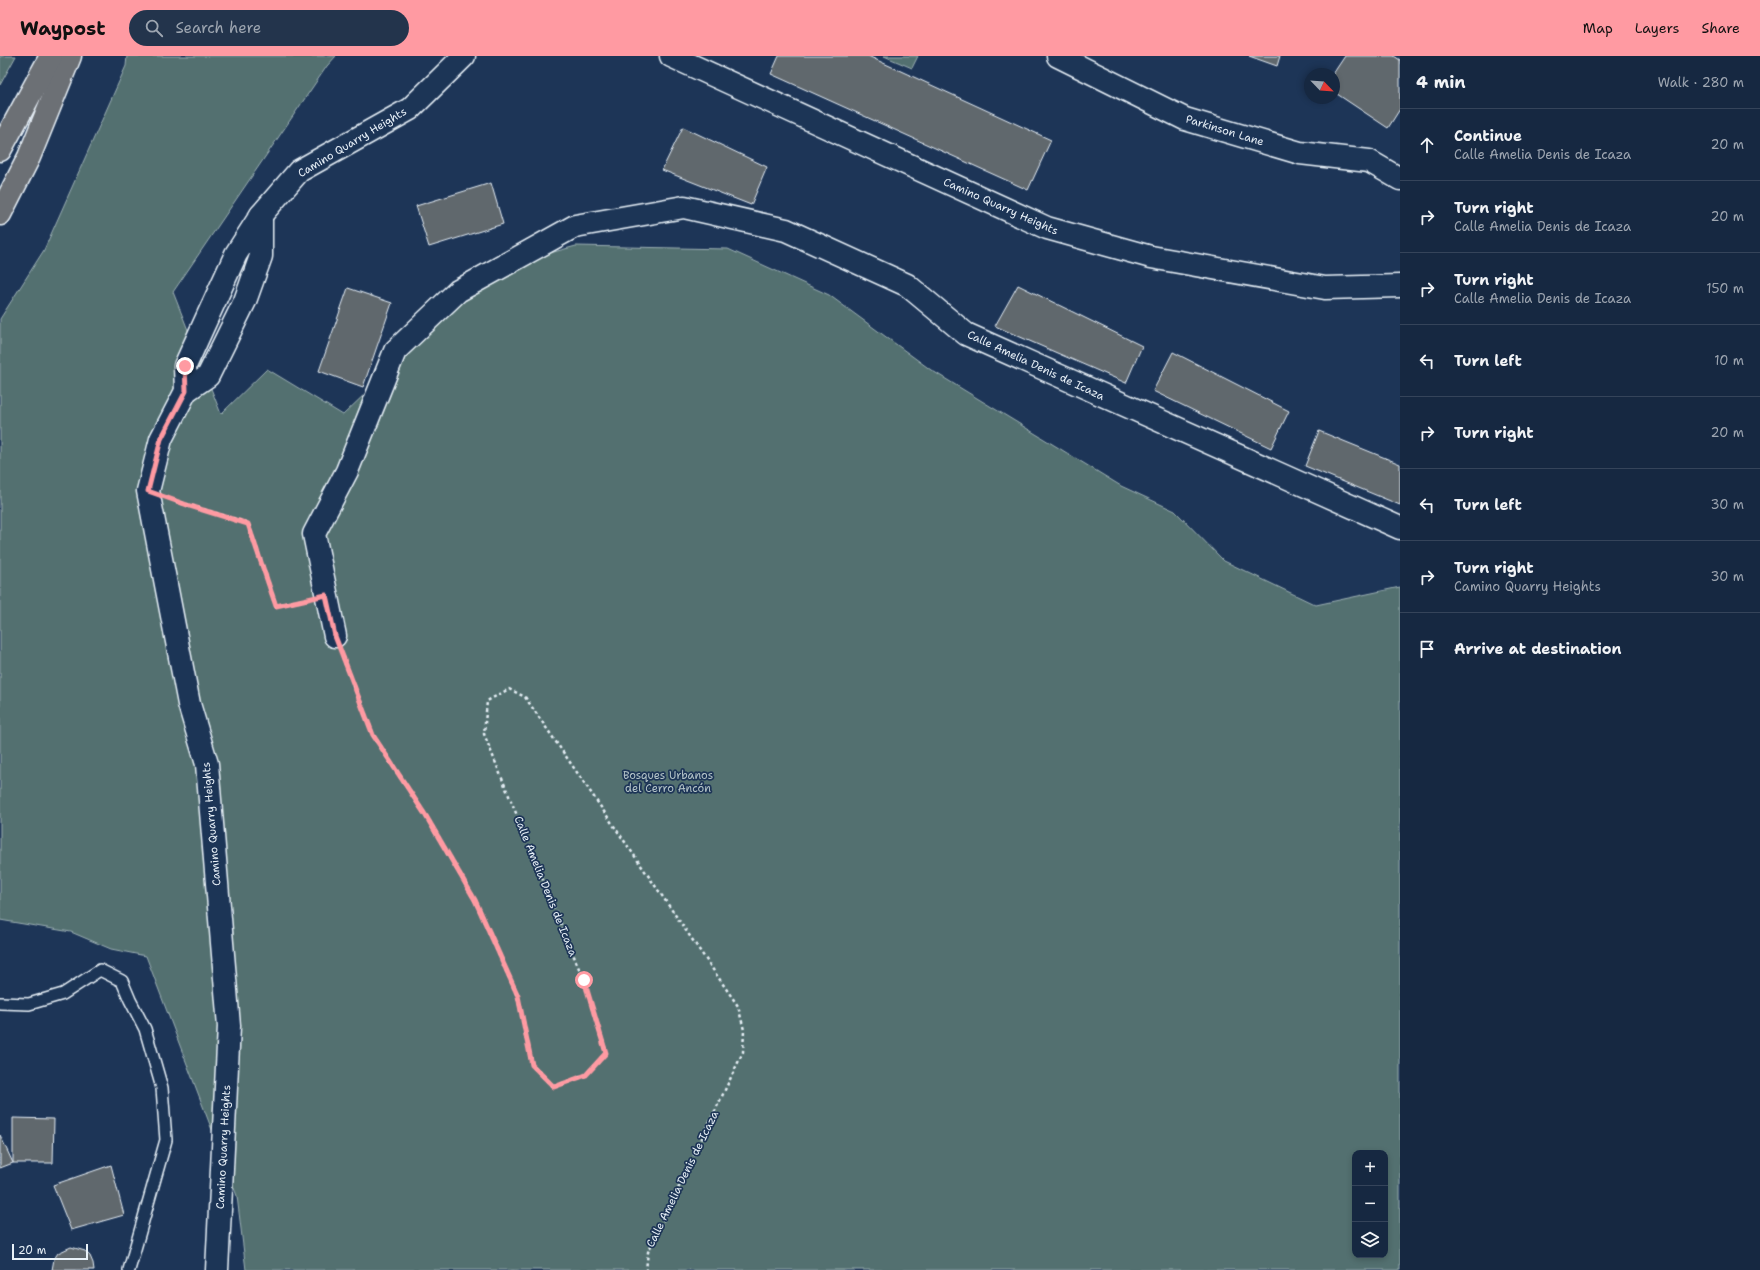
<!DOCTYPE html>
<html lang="en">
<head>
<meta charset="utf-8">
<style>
  :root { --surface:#162841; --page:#23344c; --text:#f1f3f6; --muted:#9ea6b1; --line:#35445a; --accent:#ff9aa2 }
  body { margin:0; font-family:"Shantell Sans",sans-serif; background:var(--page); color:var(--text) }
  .controls { position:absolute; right:12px; bottom:12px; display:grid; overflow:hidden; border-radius:8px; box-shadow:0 2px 6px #0003 }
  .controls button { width:36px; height:36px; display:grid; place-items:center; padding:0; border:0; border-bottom:1px solid var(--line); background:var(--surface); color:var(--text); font:20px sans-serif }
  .compass { position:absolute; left:1304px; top:12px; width:36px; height:36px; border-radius:50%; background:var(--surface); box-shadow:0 2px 6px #0003; rotate:115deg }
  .scale { position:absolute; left:12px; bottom:10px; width:76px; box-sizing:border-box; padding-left:4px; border:2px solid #e8f1f8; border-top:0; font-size:11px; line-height:14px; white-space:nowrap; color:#e8f1f8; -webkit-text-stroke:3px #1d3557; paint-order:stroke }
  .stop { position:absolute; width:12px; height:12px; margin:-9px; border:3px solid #ff9aa2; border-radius:50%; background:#fff }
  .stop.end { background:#ff9aa2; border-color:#fff; box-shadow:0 1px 4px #0008 }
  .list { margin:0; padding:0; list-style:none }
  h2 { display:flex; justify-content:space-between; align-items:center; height:52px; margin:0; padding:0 16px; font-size:17px }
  h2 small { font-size:13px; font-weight:400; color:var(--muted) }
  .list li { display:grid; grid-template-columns:26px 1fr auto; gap:12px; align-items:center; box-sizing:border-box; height:72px; padding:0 16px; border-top:1px solid var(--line) }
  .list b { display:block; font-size:15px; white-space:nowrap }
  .list p { margin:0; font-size:13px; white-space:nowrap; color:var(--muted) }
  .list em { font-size:13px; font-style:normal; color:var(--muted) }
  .icon { flex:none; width:22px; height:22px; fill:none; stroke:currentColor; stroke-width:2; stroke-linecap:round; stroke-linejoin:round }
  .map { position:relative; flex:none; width:1400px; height:1214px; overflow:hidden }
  header { display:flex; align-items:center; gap:24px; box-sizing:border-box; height:56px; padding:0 20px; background:var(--accent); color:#111 }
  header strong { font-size:19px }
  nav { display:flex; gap:22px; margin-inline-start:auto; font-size:14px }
  .search { width:280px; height:36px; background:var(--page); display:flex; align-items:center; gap:10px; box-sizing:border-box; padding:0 14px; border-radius:22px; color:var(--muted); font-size:15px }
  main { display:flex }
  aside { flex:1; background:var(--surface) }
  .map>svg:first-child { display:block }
  .green { fill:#52706f; stroke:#9db0b4; fill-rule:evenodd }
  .building { fill:#61676d; stroke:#e8f1f8 }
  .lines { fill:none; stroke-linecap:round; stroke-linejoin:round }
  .service-casing { stroke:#e8f1f8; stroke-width:14 }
  .minor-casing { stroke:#e8f1f8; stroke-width:25 }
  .primary-casing { stroke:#e8f1f8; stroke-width:25 }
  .trunk-casing { stroke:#e8f1f8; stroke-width:25 }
  .path { stroke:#e8f1f8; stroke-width:2.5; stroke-dasharray:3 3; stroke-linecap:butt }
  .service { stroke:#1d3557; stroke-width:11 }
  .minor { stroke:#1d3557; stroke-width:22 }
  .primary { stroke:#6c6f75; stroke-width:22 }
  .trunk { stroke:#6c6f75; stroke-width:22 }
  .route { stroke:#ff9aa2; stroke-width:5 }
  .labels { text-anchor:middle; stroke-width:3.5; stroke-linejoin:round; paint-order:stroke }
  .street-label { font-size:11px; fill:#e8f1f8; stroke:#1d3557 }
  .park-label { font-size:11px; fill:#b4c4c8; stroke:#1d3557 }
</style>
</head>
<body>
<header>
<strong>Waypost</strong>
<div class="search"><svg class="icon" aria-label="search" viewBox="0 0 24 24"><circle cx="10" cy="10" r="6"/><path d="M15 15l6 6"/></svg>Search here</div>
<nav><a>Map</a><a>Layers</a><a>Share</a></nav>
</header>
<main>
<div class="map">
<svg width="1400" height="1214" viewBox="0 0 1400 1214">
  <rect width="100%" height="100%" fill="#1d3557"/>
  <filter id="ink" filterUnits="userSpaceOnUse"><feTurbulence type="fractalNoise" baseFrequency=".025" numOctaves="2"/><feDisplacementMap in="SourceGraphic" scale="8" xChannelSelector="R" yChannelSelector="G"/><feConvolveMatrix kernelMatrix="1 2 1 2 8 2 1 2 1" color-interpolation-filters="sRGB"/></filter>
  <g filter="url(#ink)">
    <!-- green -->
    <g class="green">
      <path d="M 0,0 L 16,0 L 0,29 Z"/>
      <path d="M 127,0 L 336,0 L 327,10 L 173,236 L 221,358 L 267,313 L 343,359 L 397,307 L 465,220 L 576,190 L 728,193 L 829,239 L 931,314 L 1121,430 L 1175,455 L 1224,505 L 1316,549 L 1400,531 L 1400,1214 L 246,1214 L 237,1140 L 146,900 L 111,893 L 71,876 L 0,864 L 0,263 L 44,194 L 126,10 ZM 1355,1097 L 1385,1097 L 1385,1199 L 1355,1199 Z"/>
      <path d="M 884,0 L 918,0 L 912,12 Z"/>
    </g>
    <!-- building -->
    <g class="building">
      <path d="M 779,0 L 868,0 L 1051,84 L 1028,134 L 771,18 Z"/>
      <path d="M 1249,0 L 1280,0 L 1277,10 Z"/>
      <path d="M 1345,0 L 1394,0 L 1400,4 L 1400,53 L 1388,72 L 1334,36 L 1333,18 Z"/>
      <path d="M 683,71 L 767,111 L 751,149 L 662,114 Z"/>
      <path d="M 491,127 L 503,168 L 429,191 L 416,150 Z"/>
      <path d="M 1018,229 L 1142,290 L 1126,327 L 995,270 Z"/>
      <path d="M 348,232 L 392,247 L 363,331 L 319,315 Z"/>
      <path d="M 1173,296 L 1289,355 L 1271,392 L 1153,335 Z"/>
      <path d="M 1319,375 L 1400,408 L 1400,449 L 1305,410 Z"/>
      <path d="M 13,1062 L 54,1063 L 53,1107 L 13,1107 Z"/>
      <path d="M 0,1079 L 13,1107 L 0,1112 Z"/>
      <path d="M 111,1109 L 124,1159 L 71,1174 L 53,1129 Z"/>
      <path d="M 71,1191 L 85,1195 L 90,1200 L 93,1207 L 94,1214 L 52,1214 L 54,1203 L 58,1197 Z"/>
    </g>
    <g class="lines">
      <!-- service casing -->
      <g class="service-casing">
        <path id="service" d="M 0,947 L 29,948 L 63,938 L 100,914 L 122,925 L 130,944 L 145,973 L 162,1032 L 166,1084 L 129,1214"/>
      </g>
      <!-- minor casing -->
      <g class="minor-casing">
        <g id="minor">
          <path d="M 671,0 L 1047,172 L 1151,201 L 1325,232 L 1400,230"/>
          <path d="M 1058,0 L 1185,63 L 1300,97 L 1369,105 L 1400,123"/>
          <path d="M 186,335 L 185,310 L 236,198 L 261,159 L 299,115 L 410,53 L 464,0"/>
          <path d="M 335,580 L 314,478 L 347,415 L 395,295 L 458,235 L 575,170 L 684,151 L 786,174 L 907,229 L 966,278 L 1400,472"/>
          <path d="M 217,1214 L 229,970 L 207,708 L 189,648 L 148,435 L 161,383 L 186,335 L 208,320 L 245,245 L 261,200 L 261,159"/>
        </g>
      </g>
      <!-- primary casing -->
      <g class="primary-casing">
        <path id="primary" d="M 0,158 L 29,101 L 70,0"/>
      </g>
      <!-- trunk casing -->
      <g class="trunk-casing">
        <path id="trunk" d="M 0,94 L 51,0"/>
      </g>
      <!-- path -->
      <g class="path">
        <path d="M 175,445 L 248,467 L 276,550 L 303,544"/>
        <path d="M 343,601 L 373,679 L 426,760 L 475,844 L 518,941 L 532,1009 L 554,1031 L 586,1019 L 606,997 L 584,925 L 484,678 L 487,645 L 509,633 L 525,641 L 738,950 L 744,974 L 743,996 L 648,1196 L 646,1214"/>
      </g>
      <!-- service -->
      <use href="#service" class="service"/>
      <!-- minor -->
      <use href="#minor" class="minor"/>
      <!-- primary -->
      <use href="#primary" class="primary"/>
      <!-- trunk -->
      <use href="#trunk" class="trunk"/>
    </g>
  </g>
  <g class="lines" filter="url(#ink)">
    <!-- route -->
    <path class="route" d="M 185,310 L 186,335 L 161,383 L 148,435 L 190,450 L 248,468 L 276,550 L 326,539 L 335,580 L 373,679 L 426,760 L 475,844 L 518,940 L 532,1009 L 554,1031 L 586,1019 L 606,997 L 584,924"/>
  </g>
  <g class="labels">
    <!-- street labels -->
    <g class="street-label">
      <text transform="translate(1225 74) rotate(17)" y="4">Parkinson Lane</text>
      <text transform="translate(352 86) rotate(-31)" y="4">Camino Quarry Heights</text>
      <text transform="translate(1001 150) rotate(24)" y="4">Camino Quarry Heights</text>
      <text transform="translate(1036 309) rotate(25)" y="4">Calle Amelia Denis de Icaza</text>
      <text transform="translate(211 768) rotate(-95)" y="4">Camino Quarry Heights</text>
      <text transform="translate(546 830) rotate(68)" y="4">Calle Amelia Denis de Icaza</text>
      <text transform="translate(223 1091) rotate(-87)" y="4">Camino Quarry Heights</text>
      <text transform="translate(682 1123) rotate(-64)" y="4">Calle Amelia Denis de Icaza</text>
    </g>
    <!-- park labels -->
    <g class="park-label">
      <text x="668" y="723">Bosques Urbanos<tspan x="668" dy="13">del Cerro Ancón</tspan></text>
    </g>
  </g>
</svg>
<div class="controls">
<button>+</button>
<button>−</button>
<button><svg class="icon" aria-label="layers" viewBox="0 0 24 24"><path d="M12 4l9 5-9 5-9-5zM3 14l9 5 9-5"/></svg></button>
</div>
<svg class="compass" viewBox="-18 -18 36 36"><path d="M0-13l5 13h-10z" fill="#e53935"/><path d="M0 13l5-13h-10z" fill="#9ea6b1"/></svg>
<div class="scale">20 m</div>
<div class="stop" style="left:584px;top:924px"></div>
<div class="stop end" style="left:185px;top:310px"></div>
</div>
<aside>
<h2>4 min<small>Walk · 280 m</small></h2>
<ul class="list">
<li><svg class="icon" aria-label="ahead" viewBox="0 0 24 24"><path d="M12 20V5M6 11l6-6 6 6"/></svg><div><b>Continue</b><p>Calle Amelia Denis de Icaza</p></div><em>20 m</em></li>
<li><svg class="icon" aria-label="right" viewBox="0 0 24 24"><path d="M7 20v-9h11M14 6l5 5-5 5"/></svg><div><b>Turn right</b><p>Calle Amelia Denis de Icaza</p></div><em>20 m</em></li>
<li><svg class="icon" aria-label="right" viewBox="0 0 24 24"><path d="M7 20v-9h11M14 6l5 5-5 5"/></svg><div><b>Turn right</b><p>Calle Amelia Denis de Icaza</p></div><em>150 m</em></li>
<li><svg class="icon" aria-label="left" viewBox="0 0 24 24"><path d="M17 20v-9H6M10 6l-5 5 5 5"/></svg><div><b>Turn left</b></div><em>10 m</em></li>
<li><svg class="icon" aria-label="right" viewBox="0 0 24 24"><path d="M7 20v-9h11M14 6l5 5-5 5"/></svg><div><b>Turn right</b></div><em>20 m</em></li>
<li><svg class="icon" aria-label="left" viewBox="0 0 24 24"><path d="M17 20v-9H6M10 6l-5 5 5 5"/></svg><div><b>Turn left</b></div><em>30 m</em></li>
<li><svg class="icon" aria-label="right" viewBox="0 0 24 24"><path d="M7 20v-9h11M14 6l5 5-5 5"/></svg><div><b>Turn right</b><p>Camino Quarry Heights</p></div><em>30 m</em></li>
<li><svg class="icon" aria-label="arrive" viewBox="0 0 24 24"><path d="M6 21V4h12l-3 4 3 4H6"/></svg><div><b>Arrive at destination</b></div></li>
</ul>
</aside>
</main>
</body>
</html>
